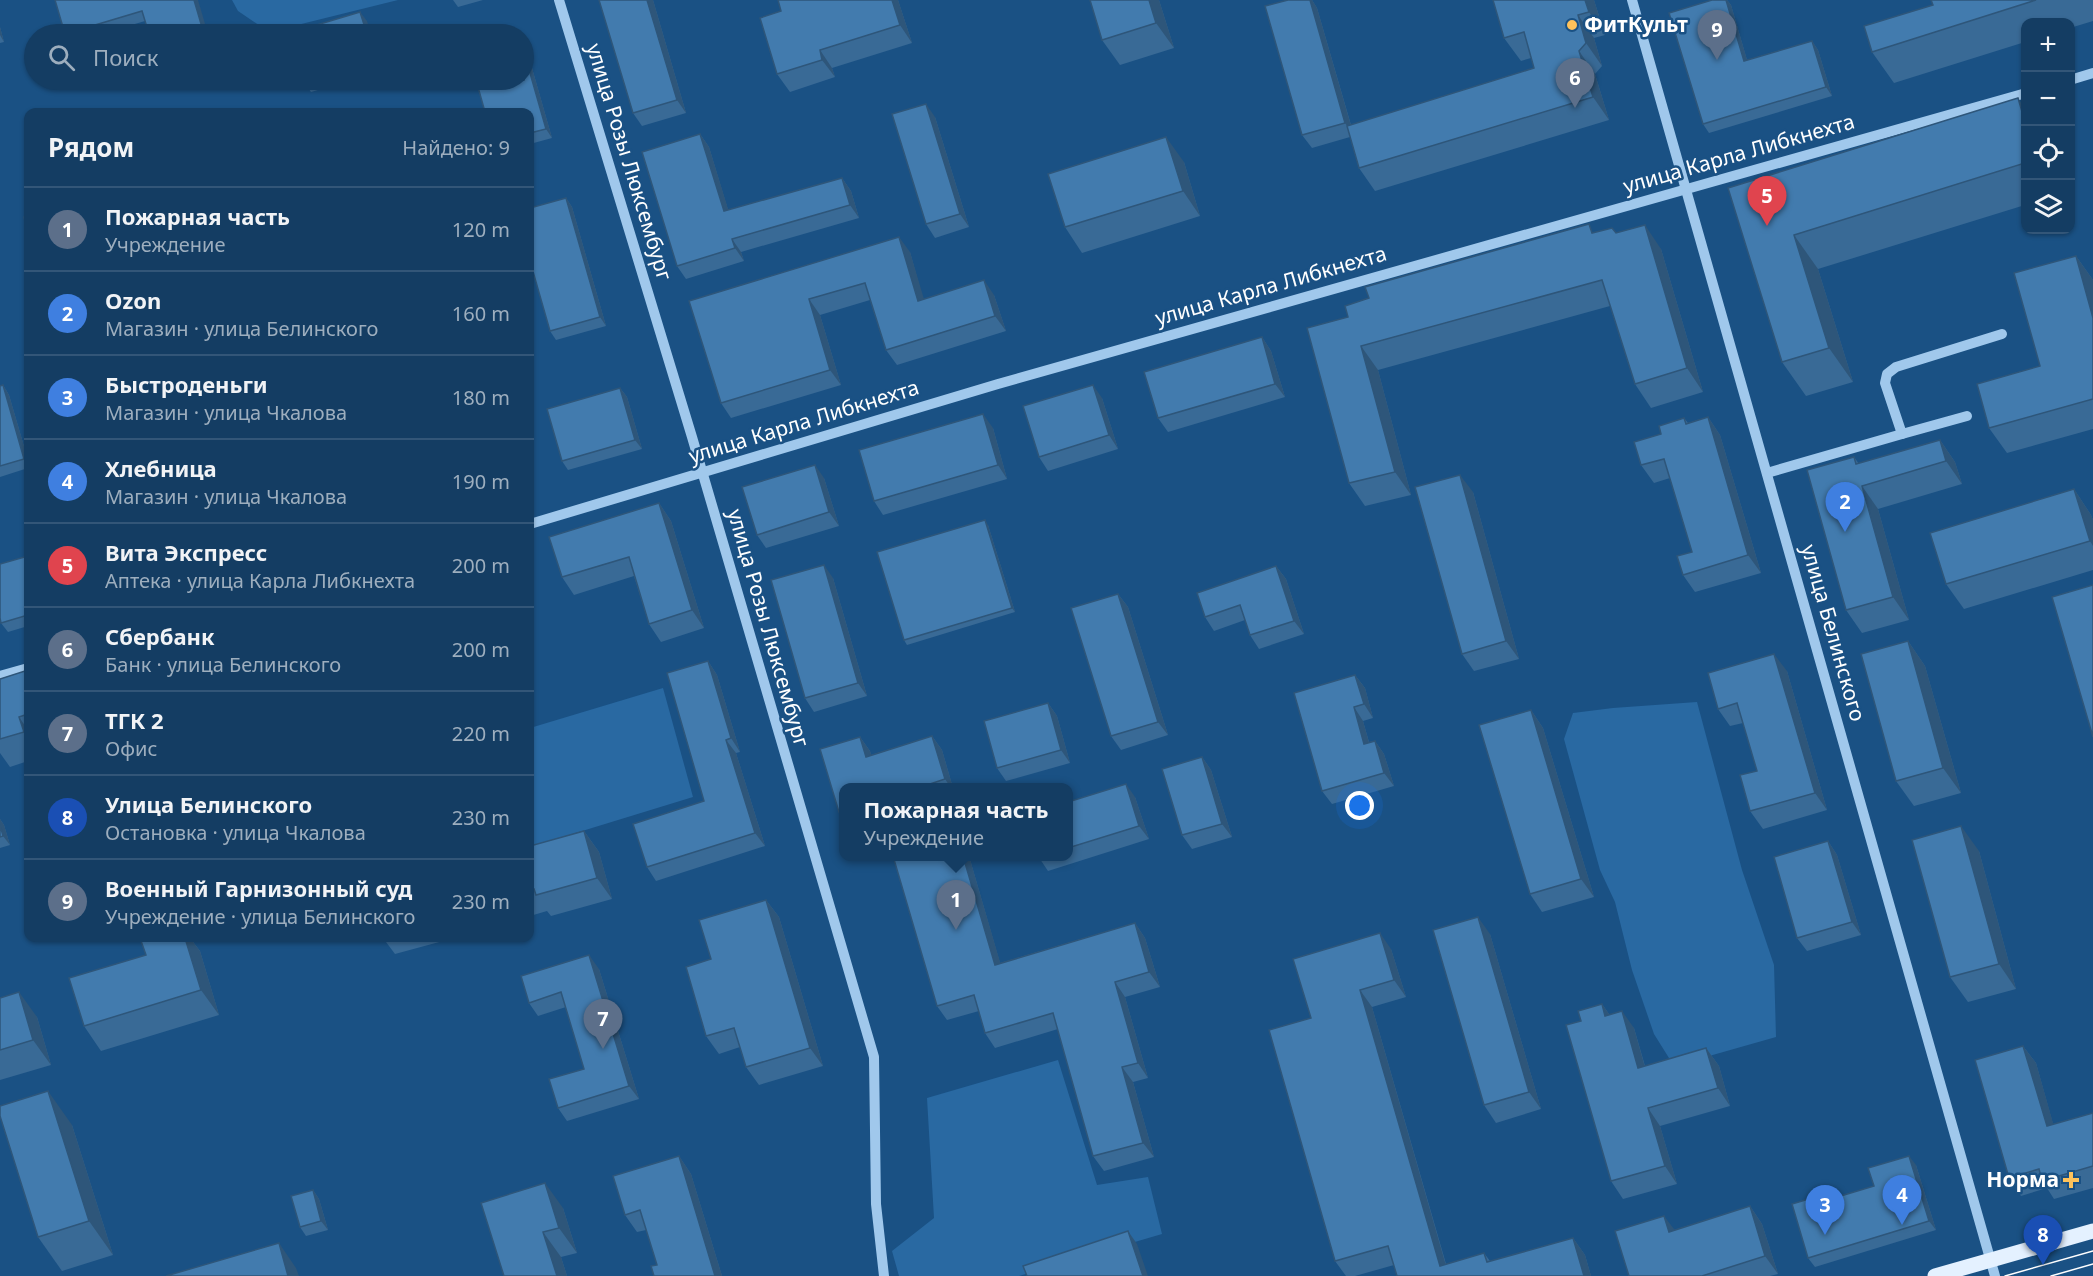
<!DOCTYPE html>
<html lang="ru">
<head>
<meta charset="utf-8">
<style>
  :root { --surface:#143d63; --page:#21486c; --text:#f1f3f6; --muted:#9daebe; --line:#335678; --accent:#bca0f2 }
  body { margin:0; font-family:"Noto Sans",sans-serif; background:var(--page); color:var(--text) }
  .controls { position:absolute; right:18px; top:18px; display:grid; overflow:hidden; border-radius:12px; box-shadow:0 2px 4px #0004 }
  .controls button { width:54px; height:54px; display:grid; place-items:center; padding:0; border:0; border-bottom:2px solid var(--line); background:var(--surface); color:var(--text); font:30px sans-serif }
  .you { position:absolute; left:1360px; top:806px; width:21px; height:21px; margin:-15px; border:4px solid #fff; border-radius:50%; background:#1a73e8; box-shadow:0 0 0 9px #1a73e833 }
  .badge { display:grid; place-items:center; width:39px; height:39px; border-radius:50%; background:var(--accent); color:#fff; font-size:20px; font-weight:700 }
  .pin { position:absolute; translate:-50% -50px; filter:drop-shadow(0 2px 3px #0008) }
  .pin::after { content:''; position:absolute; top:32px; width:21px; height:18px; background:inherit; clip-path:polygon(0 0,100% 0,50% 100%) }
  .popup { position:absolute; left:839px; top:783px; width:234px; height:78px; box-sizing:border-box; display:grid; place-content:center; border-radius:12px; background:var(--surface); filter:drop-shadow(0 2px 4px #0005); font-size:20px; white-space:nowrap; color:var(--muted) }
  .popup b { font-size:22px; color:var(--text) }
  .popup::after { content:''; position:absolute; left:50%; top:100%; margin-left:-12px; border:12px solid transparent; border-top-color:var(--surface) }
  .list { margin:0; padding:0; list-style:none }
  h2 { display:flex; justify-content:space-between; align-items:center; height:78px; margin:0; padding:0 24px; font-size:26px }
  h2 small { font-size:20px; font-weight:400; color:var(--muted) }
  .list li { display:grid; grid-template-columns:39px 1fr auto; gap:18px; align-items:center; box-sizing:border-box; height:84px; padding:0 24px; border-top:2px solid var(--line) }
  .list b { display:block; font-size:22px; white-space:nowrap }
  .list p { margin:0; font-size:20px; white-space:nowrap; color:var(--muted) }
  .list em { font-size:20px; font-style:normal; color:var(--muted) }
  .icon { flex:none; width:33px; height:33px; fill:none; stroke:currentColor; stroke-width:2; stroke-linecap:round; stroke-linejoin:round }
  .map { position:relative; flex:none; width:2093px; height:1276px; overflow:hidden }
  .search { position:absolute; background:var(--surface); box-shadow:0 2px 4px #0004; left:24px; top:24px; width:510px; height:66px; display:flex; align-items:center; gap:15px; box-sizing:border-box; padding:0 21px; border-radius:33px; color:var(--muted); font-size:22px }
  .panel { position:absolute; background:var(--surface); box-shadow:0 2px 4px #0004; left:24px; top:108px; width:510px; height:834px; border-radius:12px }
  .map>svg:first-child { display:block }
  .green { fill:#2969a2 }
  .lines { fill:none; stroke-linecap:round; stroke-linejoin:round }
  .minor { stroke:#a0c8ec; stroke-width:10 }
  .major { stroke:#e4f1ff; stroke-width:15 }
  .tram { stroke:#fff; stroke-width:1.5 }
  .wall { fill:#396a96 }
  .shaded-wall { fill:#2e567a }
  .building { fill:#427bae; stroke:#2e567a; stroke-width:1.5 }
  .poi-dot { fill:#fec25b; stroke:#1a5184; stroke-width:2 }
  .labels { text-anchor:middle; stroke-width:5; stroke-linejoin:round; paint-order:stroke }
  .poi-label { font-size:21px; font-weight:bold; fill:#fff; stroke:#1a5184; text-anchor:start }
  .street-label { font-size:21px; fill:#fff; stroke:#1a5184 }
</style>
</head>
<body>
<div class="map">
<svg width="2093" height="1276" viewBox="0 0 2093 1276">
  <rect width="100%" height="100%" fill="#1a5184"/>
  <!-- green -->
  <g class="green">
    <path d="M 232,0 L 398,0 L 269,32 L 238,11 Z"/>
    <path d="M 663,688 L 693,797 L 530,847 L 530,728 Z"/>
    <path d="M 1697,702 L 1742,870 L 1774,965 L 1776,1037 L 1674,1066 L 1654,1034 L 1632,970 L 1615,902 L 1600,870 L 1564,739 L 1573,713 L 1613,708 Z"/>
    <path d="M 1058,1060 L 1097,1185 L 1148,1177 L 1162,1234 L 1019,1276 L 899,1276 L 892,1251 L 934,1218 L 927,1098 Z"/>
  </g>
  <g class="lines">
    <!-- minor -->
    <g class="minor">
      <path d="M 559,0 L 692,437 L 874,1057 L 876,1204 L 884,1276"/>
      <path d="M 1632,0 L 1995,1276"/>
      <path d="M 2070,80 L 2093,73"/>
      <path d="M 1967,416 L 1902,434 L 1885,383 L 1887,374 L 1896,367 L 2002,334"/>
      <path d="M 1767,473 L 1902,434"/>
      <path d="M 530,524 L 998,384 L 2026,93"/>
      <path d="M 0,676 L 28,668"/>
    </g>
    <!-- major -->
    <path class="major" d="M 1935,1276 L 2093,1231"/>
    <!-- tram -->
    <g class="tram">
      <path d="M 2005,1276 L 2093,1251"/>
      <path d="M 2051,1276 L 2093,1264"/>
    </g>
  </g>
  <!-- wall -->
  <g class="wall">
    <path d="M 55,0 L 198,0 L 145,21 L 101,34 L 66,34 Z"/>
    <path d="M 453,0 L 483,0 L 458,7 Z"/>
    <path d="M 653,0 L 686,113 L 642,126 L 633,113 Z"/>
    <path d="M 778,0 L 898,0 L 912,43 L 832,68 L 835,77 L 790,92 L 777,74 L 781,11 Z"/>
    <path d="M 1159,0 L 1174,48 L 1120,65 L 1102,40 Z"/>
    <path d="M 1288,0 L 1312,0 L 1317,8 L 1351,125 L 1534,68 L 1531,58 L 1521,61 L 1504,38 L 1594,0 L 1605,35 L 1594,38 L 1602,66 L 1595,74 L 1609,120 L 1375,191 L 1359,168 L 1350,137 L 1312,148 L 1302,135 Z"/>
    <path d="M 1712,0 L 1727,0 L 1731,5 L 1747,60 L 1812,41 L 1818,50 L 1832,96 L 1709,133 L 1703,124 Z"/>
    <path d="M 1931,0 L 2093,0 L 2093,21 L 2070,28 L 2070,22 L 2025,22 L 2025,42 L 1894,83 L 1872,52 L 1933,5 Z"/>
    <path d="M 0,27 L 4,42 L 0,43 Z"/>
    <path d="M 526,59 L 532,68 L 552,138 L 530,144 L 530,112 Z"/>
    <path d="M 304,80 L 352,80 L 311,92 L 305,83 Z"/>
    <path d="M 2025,109 L 2025,205 L 1818,269 L 1853,382 L 1806,396 L 1782,362 L 1728,188 Z"/>
    <path d="M 935,117 L 969,227 L 935,238 L 926,224 Z"/>
    <path d="M 700,134 L 709,147 L 728,210 L 842,178 L 851,191 L 859,218 L 741,252 L 744,261 L 686,279 L 677,266 Z"/>
    <path d="M 1184,162 L 1200,216 L 1082,253 L 1065,227 Z"/>
    <path d="M 566,198 L 572,207 L 606,326 L 556,340 L 550,331 Z"/>
    <path d="M 1595,232 L 1616,233 L 1661,249 L 1703,392 L 1651,408 L 1635,384 L 1610,306 L 1378,370 L 1411,495 L 1365,506 L 1349,483 L 1348,317 Z"/>
    <path d="M 910,252 L 923,299 L 994,295 L 1006,331 L 897,365 L 886,350 L 870,300 L 820,315 L 841,385 L 731,418 L 721,403 L 689,301 Z"/>
    <path d="M 2076,256 L 2093,280 L 2093,429 L 2007,453 L 1989,428 L 2040,366 Z"/>
    <path d="M 1262,337 L 1271,351 L 1285,397 L 1168,432 L 1158,418 Z"/>
    <path d="M 3,385 L 9,395 L 28,460 L 28,468 L 0,477 L 0,386 Z"/>
    <path d="M 620,388 L 627,397 L 642,449 L 568,470 L 562,461 Z"/>
    <path d="M 1102,398 L 1118,449 L 1048,471 L 1039,457 Z"/>
    <path d="M 1708,417 L 1720,435 L 1761,573 L 1695,592 L 1683,575 L 1692,552 L 1670,478 L 1654,483 L 1641,465 L 1661,434 L 1684,418 L 1688,423 Z"/>
    <path d="M 993,428 L 1007,479 L 883,515 L 874,501 Z"/>
    <path d="M 1940,440 L 1955,462 L 1962,484 L 1878,509 L 1909,620 L 1862,633 L 1846,610 L 1854,457 L 1859,464 Z"/>
    <path d="M 824,478 L 839,526 L 766,548 L 757,535 Z"/>
    <path d="M 2074,489 L 2091,515 L 2093,520 L 2093,570 L 1964,609 L 1946,584 Z"/>
    <path d="M 1473,492 L 1519,659 L 1474,671 L 1462,654 Z"/>
    <path d="M 659,503 L 671,521 L 704,628 L 661,642 L 649,624 L 634,576 L 574,595 L 562,577 Z"/>
    <path d="M 988,525 L 1015,612 L 907,645 L 904,640 Z"/>
    <path d="M 28,556 L 28,626 L 8,632 L 1,623 Z"/>
    <path d="M 1276,566 L 1286,579 L 1304,634 L 1259,649 L 1250,635 L 1245,620 L 1214,631 L 1205,617 Z"/>
    <path d="M 833,578 L 867,696 L 814,712 L 805,698 Z"/>
    <path d="M 1118,594 L 1128,607 L 1168,735 L 1121,750 L 1111,736 Z"/>
    <path d="M 1908,641 L 1925,666 L 1961,793 L 1914,806 L 1896,781 Z"/>
    <path d="M 708,661 L 717,675 L 740,752 L 736,753 L 765,846 L 656,881 L 647,867 L 704,801 Z"/>
    <path d="M 28,670 L 28,761 L 10,767 L 0,753 L 0,679 Z"/>
    <path d="M 1787,671 L 1827,810 L 1763,829 L 1750,811 L 1757,771 L 1743,723 L 1730,726 L 1718,709 Z"/>
    <path d="M 1355,675 L 1365,688 L 1373,718 L 1363,721 L 1369,742 L 1375,741 L 1384,754 L 1394,786 L 1332,804 L 1322,791 Z"/>
    <path d="M 1048,703 L 1057,716 L 1070,763 L 1006,781 L 997,768 Z"/>
    <path d="M 1531,710 L 1543,728 L 1594,897 L 1542,912 L 1530,894 Z"/>
    <path d="M 932,736 L 942,750 L 953,788 L 843,788 L 843,818 L 839,812 L 820,749 L 860,737 L 870,751 L 871,755 Z"/>
    <path d="M 1202,757 L 1211,770 L 1232,837 L 1192,849 L 1182,835 Z"/>
    <path d="M 1135,797 L 1149,839 L 1048,871 L 1038,856 L 1068,856 L 1068,802 Z"/>
    <path d="M 0,819 L 4,825 L 10,845 L 0,848 Z"/>
    <path d="M 584,831 L 599,852 L 612,899 L 551,916 L 547,911 L 530,916 L 530,846 Z"/>
    <path d="M 1828,841 L 1837,855 L 1861,935 L 1807,951 L 1797,938 Z"/>
    <path d="M 1979,851 L 2016,989 L 1968,1002 L 1950,977 Z"/>
    <path d="M 893,856 L 969,856 L 1000,963 L 1135,923 L 1145,938 L 1160,987 L 1125,997 L 1148,1078 L 1133,1082 L 1154,1157 L 1104,1171 L 1093,1156 L 1058,1029 L 995,1048 L 985,1033 L 979,1011 L 947,1020 L 937,1006 Z"/>
    <path d="M 766,900 L 779,917 L 823,1066 L 759,1085 L 746,1067 L 740,1047 L 719,1054 L 706,1036 L 711,959 Z"/>
    <path d="M 1490,934 L 1541,1109 L 1496,1123 L 1484,1105 Z"/>
    <path d="M 142,938 L 190,938 L 200,951 L 219,1015 L 101,1051 L 84,1026 L 146,955 Z"/>
    <path d="M 383,938 L 454,938 L 395,954 Z"/>
    <path d="M 1391,949 L 1406,997 L 1372,1007 L 1446,1264 L 1484,1253 L 1490,1261 L 1573,1238 L 1585,1255 L 1591,1276 L 1397,1276 L 1394,1265 L 1355,1276 L 1346,1276 L 1335,1261 L 1311,1018 Z"/>
    <path d="M 599,969 L 639,1099 L 567,1121 L 558,1108 L 584,1069 L 566,1007 L 538,1016 L 529,1003 Z"/>
    <path d="M 0,998 L 37,1017 L 51,1065 L 0,1080 Z"/>
    <path d="M 1602,1004 L 1609,1014 L 1634,1028 L 1645,1066 L 1706,1048 L 1719,1066 L 1730,1106 L 1660,1126 L 1677,1184 L 1623,1199 L 1611,1181 L 1581,1021 Z"/>
    <path d="M 2023,1046 L 2036,1063 L 2053,1124 L 2093,1113 L 2093,1188 L 2054,1199 L 2047,1188 L 2021,1196 L 2009,1178 Z"/>
    <path d="M 72,1125 L 113,1255 L 62,1271 L 38,1237 Z"/>
    <path d="M 679,1156 L 691,1174 L 722,1276 L 654,1276 L 657,1265 L 646,1230 L 637,1232 L 625,1215 Z"/>
    <path d="M 1916,1165 L 1936,1230 L 1815,1267 L 1808,1258 L 1826,1200 L 1874,1186 Z"/>
    <path d="M 313,1190 L 319,1199 L 328,1230 L 306,1236 L 300,1227 Z"/>
    <path d="M 1750,1206 L 1762,1224 L 1778,1274 L 1770,1276 L 1629,1276 L 1674,1230 Z"/>
    <path d="M 563,1208 L 577,1253 L 561,1257 L 567,1276 L 504,1276 Z"/>
  </g>
  <!-- shaded-wall -->
  <g class="shaded-wall">
    <path d="M 194,0 L 198,0 L 208,34 L 204,34 Z"/>
    <path d="M 647,0 L 653,0 L 686,113 L 677,100 Z"/>
    <path d="M 892,0 L 898,0 L 912,43 L 900,25 Z"/>
    <path d="M 1149,0 L 1159,0 L 1174,48 L 1156,23 Z"/>
    <path d="M 1310,0 L 1312,0 L 1317,8 L 1354,136 L 1345,123 Z"/>
    <path d="M 1585,0 L 1594,0 L 1605,35 L 1589,12 Z"/>
    <path d="M 1726,0 L 1727,0 L 1731,5 L 1750,70 L 1744,61 Z"/>
    <path d="M 360,12 L 367,21 L 371,34 L 367,34 Z"/>
    <path d="M 1578,15 L 1594,38 L 1602,66 L 1586,43 Z"/>
    <path d="M 0,27 L 4,42 L 0,35 Z"/>
    <path d="M 1812,41 L 1818,50 L 1832,96 L 1826,87 Z"/>
    <path d="M 820,50 L 832,68 L 835,77 L 822,60 Z"/>
    <path d="M 1579,51 L 1595,74 L 1609,120 L 1593,97 Z"/>
    <path d="M 526,59 L 532,68 L 552,138 L 546,129 Z"/>
    <path d="M 2018,98 L 2025,109 L 2025,122 Z"/>
    <path d="M 926,104 L 935,117 L 969,227 L 960,214 Z"/>
    <path d="M 700,134 L 709,147 L 733,225 L 724,211 Z"/>
    <path d="M 1166,137 L 1184,162 L 1200,216 L 1183,191 Z"/>
    <path d="M 842,178 L 851,191 L 859,218 L 850,205 Z"/>
    <path d="M 566,198 L 572,207 L 606,326 L 600,317 Z"/>
    <path d="M 1645,225 L 1661,249 L 1703,392 L 1687,368 Z"/>
    <path d="M 1794,235 L 1818,269 L 1853,382 L 1829,348 Z"/>
    <path d="M 899,237 L 910,252 L 929,316 L 918,301 Z"/>
    <path d="M 732,239 L 741,252 L 744,261 L 735,248 Z"/>
    <path d="M 2076,256 L 2093,280 L 2093,318 Z"/>
    <path d="M 984,280 L 994,295 L 1006,331 L 995,316 Z"/>
    <path d="M 809,299 L 820,315 L 841,385 L 830,370 Z"/>
    <path d="M 1262,337 L 1271,351 L 1285,397 L 1275,384 Z"/>
    <path d="M 1361,346 L 1378,370 L 1411,495 L 1395,472 Z"/>
    <path d="M 3,385 L 9,395 L 28,460 L 28,465 L 24,459 Z"/>
    <path d="M 1093,385 L 1102,398 L 1118,449 L 1109,435 Z"/>
    <path d="M 620,388 L 627,397 L 642,449 L 635,440 Z"/>
    <path d="M 983,414 L 993,428 L 1007,479 L 998,465 Z"/>
    <path d="M 1708,417 L 1720,435 L 1761,573 L 1748,555 Z"/>
    <path d="M 1940,440 L 1955,462 L 1962,484 L 1946,461 Z"/>
    <path d="M 815,465 L 824,478 L 839,526 L 829,512 Z"/>
    <path d="M 1460,475 L 1473,492 L 1519,659 L 1506,641 Z"/>
    <path d="M 1862,486 L 1878,509 L 1909,620 L 1893,597 Z"/>
    <path d="M 2074,489 L 2091,515 L 2093,520 L 2093,546 L 2090,541 Z"/>
    <path d="M 659,503 L 671,521 L 704,628 L 692,610 Z"/>
    <path d="M 985,520 L 988,525 L 1015,612 L 1012,608 Z"/>
    <path d="M 824,565 L 833,578 L 867,696 L 858,683 Z"/>
    <path d="M 1276,566 L 1286,579 L 1304,634 L 1294,621 Z"/>
    <path d="M 1118,594 L 1128,607 L 1168,735 L 1158,722 Z"/>
    <path d="M 1908,641 L 1925,666 L 1961,793 L 1943,768 Z"/>
    <path d="M 1774,654 L 1787,671 L 1827,810 L 1815,793 Z"/>
    <path d="M 708,661 L 717,675 L 740,752 L 731,738 Z"/>
    <path d="M 1355,675 L 1365,688 L 1373,718 L 1364,704 Z"/>
    <path d="M 1048,703 L 1057,716 L 1070,763 L 1061,750 Z"/>
    <path d="M 1354,707 L 1363,721 L 1373,757 L 1364,744 Z"/>
    <path d="M 1531,710 L 1543,728 L 1594,897 L 1581,879 Z"/>
    <path d="M 19,717 L 28,730 L 28,739 L 24,732 Z"/>
    <path d="M 932,736 L 942,750 L 953,788 L 951,788 L 945,779 Z"/>
    <path d="M 860,737 L 870,751 L 876,770 L 866,757 Z"/>
    <path d="M 726,740 L 736,753 L 765,846 L 755,833 Z"/>
    <path d="M 1375,741 L 1384,754 L 1394,786 L 1384,773 Z"/>
    <path d="M 1202,757 L 1211,770 L 1232,837 L 1222,824 Z"/>
    <path d="M 1126,784 L 1135,797 L 1149,839 L 1139,826 Z"/>
    <path d="M 0,819 L 4,825 L 10,845 L 3,836 L 0,825 Z"/>
    <path d="M 1961,826 L 1979,851 L 2016,989 L 1999,964 Z"/>
    <path d="M 584,831 L 599,852 L 612,899 L 597,878 Z"/>
    <path d="M 1828,841 L 1837,855 L 1861,935 L 1852,922 Z"/>
    <path d="M 963,856 L 969,856 L 1005,979 L 995,965 Z"/>
    <path d="M 766,900 L 779,917 L 823,1066 L 810,1048 Z"/>
    <path d="M 1478,917 L 1490,934 L 1541,1109 L 1529,1092 Z"/>
    <path d="M 1135,923 L 1145,938 L 1160,987 L 1149,972 Z"/>
    <path d="M 1380,933 L 1391,949 L 1406,997 L 1394,980 Z"/>
    <path d="M 185,938 L 190,938 L 200,951 L 219,1015 L 201,990 Z"/>
    <path d="M 589,955 L 599,969 L 639,1099 L 629,1086 Z"/>
    <path d="M 1115,982 L 1125,997 L 1148,1078 L 1138,1063 Z"/>
    <path d="M 1360,990 L 1372,1007 L 1449,1276 L 1440,1266 Z"/>
    <path d="M 19,992 L 37,1017 L 51,1065 L 33,1040 Z"/>
    <path d="M 1602,1004 L 1614,1021 L 1605,1016 Z"/>
    <path d="M 1622,1011 L 1634,1028 L 1650,1085 L 1638,1068 Z"/>
    <path d="M 2023,1046 L 2036,1063 L 2059,1144 L 2047,1126 Z"/>
    <path d="M 1706,1048 L 1719,1066 L 1730,1106 L 1718,1088 Z"/>
    <path d="M 1122,1067 L 1133,1082 L 1154,1157 L 1143,1143 Z"/>
    <path d="M 48,1091 L 72,1125 L 113,1255 L 89,1221 Z"/>
    <path d="M 1648,1108 L 1660,1126 L 1677,1184 L 1665,1166 Z"/>
    <path d="M 679,1156 L 691,1174 L 722,1276 L 715,1276 Z"/>
    <path d="M 1909,1156 L 1916,1165 L 1936,1230 L 1929,1221 Z"/>
    <path d="M 545,1183 L 563,1208 L 577,1253 L 559,1228 Z"/>
    <path d="M 313,1190 L 319,1199 L 328,1230 L 321,1221 Z"/>
    <path d="M 1750,1206 L 1762,1224 L 1778,1274 L 1765,1256 Z"/>
    <path d="M 1664,1216 L 1677,1233 L 1669,1232 Z"/>
    <path d="M 1128,1231 L 1137,1244 L 1148,1276 L 1143,1276 Z"/>
    <path d="M 543,1232 L 561,1257 L 567,1276 L 557,1276 Z"/>
    <path d="M 1573,1238 L 1585,1255 L 1591,1276 L 1584,1276 Z"/>
    <path d="M 279,1243 L 296,1268 L 299,1276 L 288,1276 Z"/>
  </g>
  <!-- building -->
  <g class="building">
    <path d="M 55,0 L 194,0 L 204,34 L 149,34 L 142,11 L 65,34 Z"/>
    <path d="M 599,0 L 647,0 L 677,100 L 633,113 Z"/>
    <path d="M 778,0 L 892,0 L 900,25 L 820,50 L 822,60 L 777,74 L 760,18 L 781,11 Z"/>
    <path d="M 1090,0 L 1149,0 L 1156,23 L 1102,40 Z"/>
    <path d="M 1288,0 L 1310,0 L 1345,123 L 1302,135 L 1265,6 Z"/>
    <path d="M 1493,0 L 1585,0 L 1589,12 L 1578,15 L 1586,43 L 1579,51 L 1593,97 L 1359,168 L 1347,126 L 1534,68 L 1524,32 L 1504,38 Z"/>
    <path d="M 1712,0 L 1726,0 L 1744,61 L 1812,41 L 1826,87 L 1703,124 L 1669,13 Z"/>
    <path d="M 1931,0 L 2036,0 L 1872,52 L 1864,26 L 1933,5 Z"/>
    <path d="M 360,12 L 367,34 L 290,34 L 290,33 Z"/>
    <path d="M 524,59 L 526,59 L 546,129 L 530,133 L 530,112 L 485,112 L 476,80 L 524,80 Z"/>
    <path d="M 304,80 L 316,80 L 305,83 Z"/>
    <path d="M 2018,98 L 2025,122 L 2025,163 L 1794,235 L 1829,348 L 1782,362 L 1728,188 Z"/>
    <path d="M 926,104 L 960,214 L 926,224 L 892,114 Z"/>
    <path d="M 700,134 L 724,211 L 842,178 L 850,205 L 732,239 L 735,248 L 677,266 L 642,152 Z"/>
    <path d="M 1166,137 L 1183,191 L 1065,227 L 1048,174 Z"/>
    <path d="M 566,198 L 600,317 L 550,331 L 530,261 L 530,208 Z"/>
    <path d="M 28,216 L 28,235 L 24,217 Z"/>
    <path d="M 1589,224 L 1592,233 L 1612,228 L 1616,233 L 1645,225 L 1687,368 L 1635,384 L 1602,280 L 1361,346 L 1395,472 L 1349,483 L 1307,328 L 1348,317 L 1345,306 L 1369,298 L 1365,287 Z"/>
    <path d="M 899,237 L 918,301 L 984,280 L 995,316 L 886,350 L 865,283 L 809,299 L 830,370 L 721,403 L 689,301 Z"/>
    <path d="M 2076,256 L 2093,318 L 2093,399 L 1989,428 L 1977,384 L 2040,366 L 2014,273 Z"/>
    <path d="M 1262,337 L 1275,384 L 1158,418 L 1144,372 Z"/>
    <path d="M 3,385 L 24,459 L 0,466 L 0,386 Z"/>
    <path d="M 1093,385 L 1109,435 L 1039,457 L 1023,406 Z"/>
    <path d="M 620,388 L 635,440 L 562,461 L 547,409 Z"/>
    <path d="M 983,414 L 998,465 L 874,501 L 859,450 Z"/>
    <path d="M 1708,417 L 1748,555 L 1683,575 L 1677,556 L 1692,552 L 1664,459 L 1641,465 L 1634,442 L 1661,434 L 1659,426 L 1684,418 L 1686,424 Z"/>
    <path d="M 1940,440 L 1946,461 L 1862,486 L 1893,597 L 1846,610 L 1807,470 L 1854,457 L 1856,464 Z"/>
    <path d="M 815,465 L 829,512 L 757,535 L 742,487 Z"/>
    <path d="M 1460,475 L 1506,641 L 1462,654 L 1415,487 Z"/>
    <path d="M 2074,489 L 2090,541 L 1946,584 L 1930,533 Z"/>
    <path d="M 659,503 L 692,610 L 649,624 L 629,557 L 562,577 L 549,537 Z"/>
    <path d="M 985,520 L 1012,608 L 904,640 L 877,552 Z"/>
    <path d="M 28,556 L 28,615 L 1,623 L 0,618 L 0,564 Z"/>
    <path d="M 824,565 L 858,683 L 805,698 L 771,580 Z"/>
    <path d="M 1276,566 L 1294,621 L 1250,635 L 1240,605 L 1205,617 L 1197,593 Z"/>
    <path d="M 2093,585 L 2093,737 L 2052,597 Z"/>
    <path d="M 1118,594 L 1158,722 L 1111,736 L 1071,608 Z"/>
    <path d="M 1908,641 L 1943,768 L 1896,781 L 1861,654 Z"/>
    <path d="M 1774,654 L 1815,793 L 1750,811 L 1740,775 L 1757,771 L 1737,703 L 1718,709 L 1708,673 Z"/>
    <path d="M 708,661 L 731,738 L 726,740 L 755,833 L 647,867 L 633,824 L 704,801 L 667,673 Z"/>
    <path d="M 28,670 L 28,714 L 19,717 L 24,732 L 0,739 L 0,679 Z"/>
    <path d="M 1355,675 L 1364,704 L 1354,707 L 1364,744 L 1375,741 L 1384,773 L 1322,791 L 1294,693 Z"/>
    <path d="M 1048,703 L 1061,750 L 997,768 L 984,721 Z"/>
    <path d="M 1531,710 L 1581,879 L 1530,894 L 1479,725 Z"/>
    <path d="M 932,736 L 945,779 L 918,788 L 843,788 L 843,810 L 839,812 L 820,749 L 860,737 L 866,757 Z"/>
    <path d="M 1202,757 L 1222,824 L 1182,835 L 1162,769 Z"/>
    <path d="M 1126,784 L 1139,826 L 1068,848 L 1068,802 Z"/>
    <path d="M 0,825 L 3,836 L 0,837 Z"/>
    <path d="M 1961,826 L 1999,964 L 1950,977 L 1912,840 Z"/>
    <path d="M 584,831 L 597,878 L 536,895 L 534,889 L 530,890 L 530,846 Z"/>
    <path d="M 1828,841 L 1852,922 L 1797,938 L 1774,857 Z"/>
    <path d="M 893,856 L 963,856 L 995,965 L 1135,923 L 1149,972 L 1115,982 L 1138,1063 L 1122,1067 L 1143,1143 L 1093,1156 L 1053,1013 L 985,1033 L 974,995 L 937,1006 Z"/>
    <path d="M 766,900 L 810,1048 L 746,1067 L 734,1028 L 706,1036 L 686,967 L 711,959 L 699,920 Z"/>
    <path d="M 1478,917 L 1529,1092 L 1484,1105 L 1433,930 Z"/>
    <path d="M 1380,933 L 1394,980 L 1360,990 L 1440,1266 L 1484,1253 L 1487,1262 L 1573,1238 L 1584,1276 L 1397,1276 L 1388,1246 L 1335,1261 L 1269,1030 L 1311,1018 L 1293,959 Z"/>
    <path d="M 140,938 L 185,938 L 201,990 L 84,1026 L 69,978 L 146,955 Z"/>
    <path d="M 589,955 L 629,1086 L 558,1108 L 549,1079 L 584,1069 L 561,992 L 529,1003 L 521,976 Z"/>
    <path d="M 19,992 L 33,1040 L 0,1050 L 0,998 Z"/>
    <path d="M 1602,1004 L 1605,1016 L 1622,1011 L 1638,1068 L 1706,1048 L 1718,1088 L 1648,1108 L 1665,1166 L 1611,1181 L 1566,1025 L 1581,1021 L 1578,1011 Z"/>
    <path d="M 2023,1046 L 2047,1126 L 2093,1113 L 2093,1166 L 2042,1181 L 2039,1169 L 2009,1178 L 1975,1060 Z"/>
    <path d="M 48,1091 L 89,1221 L 38,1237 L 0,1116 L 0,1106 Z"/>
    <path d="M 679,1156 L 715,1276 L 654,1276 L 651,1266 L 657,1265 L 640,1210 L 625,1215 L 613,1176 Z"/>
    <path d="M 1909,1156 L 1929,1221 L 1808,1258 L 1792,1204 L 1822,1195 L 1824,1201 L 1874,1186 L 1868,1168 Z"/>
    <path d="M 545,1183 L 559,1228 L 543,1232 L 557,1276 L 504,1276 L 481,1203 Z"/>
    <path d="M 313,1190 L 321,1221 L 300,1227 L 291,1196 Z"/>
    <path d="M 1750,1206 L 1765,1256 L 1702,1276 L 1629,1276 L 1615,1231 L 1664,1216 L 1669,1232 Z"/>
    <path d="M 1128,1231 L 1143,1276 L 1027,1276 L 1023,1266 Z"/>
    <path d="M 279,1243 L 288,1276 L 166,1276 Z"/>
  </g>
  <!-- markers -->
  <g class="poi-dot">
    <circle cx="1572" cy="25" r="6"/>
    <path d="M2068 1171h6v6h6v6h-6v6h-6v-6h-6v-6h6z"/>
  </g>
  <g class="labels">
    <!-- poi labels -->
    <g class="poi-label">
      <text x="1584" y="32">ФитКульт</text>
      <text x="2059" y="1187" text-anchor="end">Норма</text>
    </g>
    <!-- street labels -->
    <g class="street-label">
      <text transform="translate(1739 154) rotate(-16)" y="7">улица Карла Либкнехта</text>
      <text transform="translate(629 162) rotate(73)" y="7">улица Розы Люксембург</text>
      <text transform="translate(1271 286) rotate(-16)" y="7">улица Карла Либкнехта</text>
      <text transform="translate(804 422) rotate(-17)" y="7">улица Карла Либкнехта</text>
      <text transform="translate(768 628) rotate(74)" y="7">улица Розы Люксембург</text>
      <text transform="translate(1833 633) rotate(74)" y="7">улица Белинского</text>
    </g>
  </g>
</svg>
<div class="controls">
<button>+</button>
<button>−</button>
<button><svg class="icon" aria-label="locate" viewBox="0 0 24 24"><circle cx="12" cy="12" r="6"/><path d="M12 2v4M12 18v4M2 12h4M18 12h4"/></svg></button>
<button><svg class="icon" aria-label="layers" viewBox="0 0 24 24"><path d="M12 4l9 5-9 5-9-5zM3 14l9 5 9-5"/></svg></button>
</div>
<div class="you"></div>
<div class="pin badge" style="left:956px;top:930px;background:#5c6f8a">1</div>
<div class="popup"><b>Пожарная часть</b>Учреждение</div>
<div class="pin badge" style="left:1845px;top:532px;background:#3f7fe0">2</div>
<div class="pin badge" style="left:1825px;top:1235px;background:#3f7fe0">3</div>
<div class="pin badge" style="left:1902px;top:1225px;background:#3f7fe0">4</div>
<div class="pin badge" style="left:1767px;top:226px;background:#e0444e">5</div>
<div class="pin badge" style="left:1575px;top:108px;background:#5c6f8a">6</div>
<div class="pin badge" style="left:603px;top:1049px;background:#5c6f8a">7</div>
<div class="pin badge" style="left:2043px;top:1265px;background:#1a4fb4">8</div>
<div class="pin badge" style="left:1717px;top:60px;background:#5c6f8a">9</div>
<div class="search"><svg class="icon" aria-label="search" viewBox="0 0 24 24"><circle cx="10" cy="10" r="6"/><path d="M15 15l6 6"/></svg>Поиск</div>
<section class="panel">
<h2>Рядом<small>Найдено: 9</small></h2>
<ul class="list">
<li><span class="badge" style="background:#5c6f8a">1</span><div><b>Пожарная часть</b><p>Учреждение</p></div><em>120 m</em></li>
<li><span class="badge" style="background:#3f7fe0">2</span><div><b>Ozon</b><p>Магазин · улица Белинского</p></div><em>160 m</em></li>
<li><span class="badge" style="background:#3f7fe0">3</span><div><b>Быстроденьги</b><p>Магазин · улица Чкалова</p></div><em>180 m</em></li>
<li><span class="badge" style="background:#3f7fe0">4</span><div><b>Хлебница</b><p>Магазин · улица Чкалова</p></div><em>190 m</em></li>
<li><span class="badge" style="background:#e0444e">5</span><div><b>Вита Экспресс</b><p>Аптека · улица Карла Либкнехта</p></div><em>200 m</em></li>
<li><span class="badge" style="background:#5c6f8a">6</span><div><b>Сбербанк</b><p>Банк · улица Белинского</p></div><em>200 m</em></li>
<li><span class="badge" style="background:#5c6f8a">7</span><div><b>ТГК 2</b><p>Офис</p></div><em>220 m</em></li>
<li><span class="badge" style="background:#1a4fb4">8</span><div><b>Улица Белинского</b><p>Остановка · улица Чкалова</p></div><em>230 m</em></li>
<li><span class="badge" style="background:#5c6f8a">9</span><div><b>Военный Гарнизонный суд</b><p>Учреждение · улица Белинского</p></div><em>230 m</em></li>
</ul>
</section>
</div>
</body>
</html>
